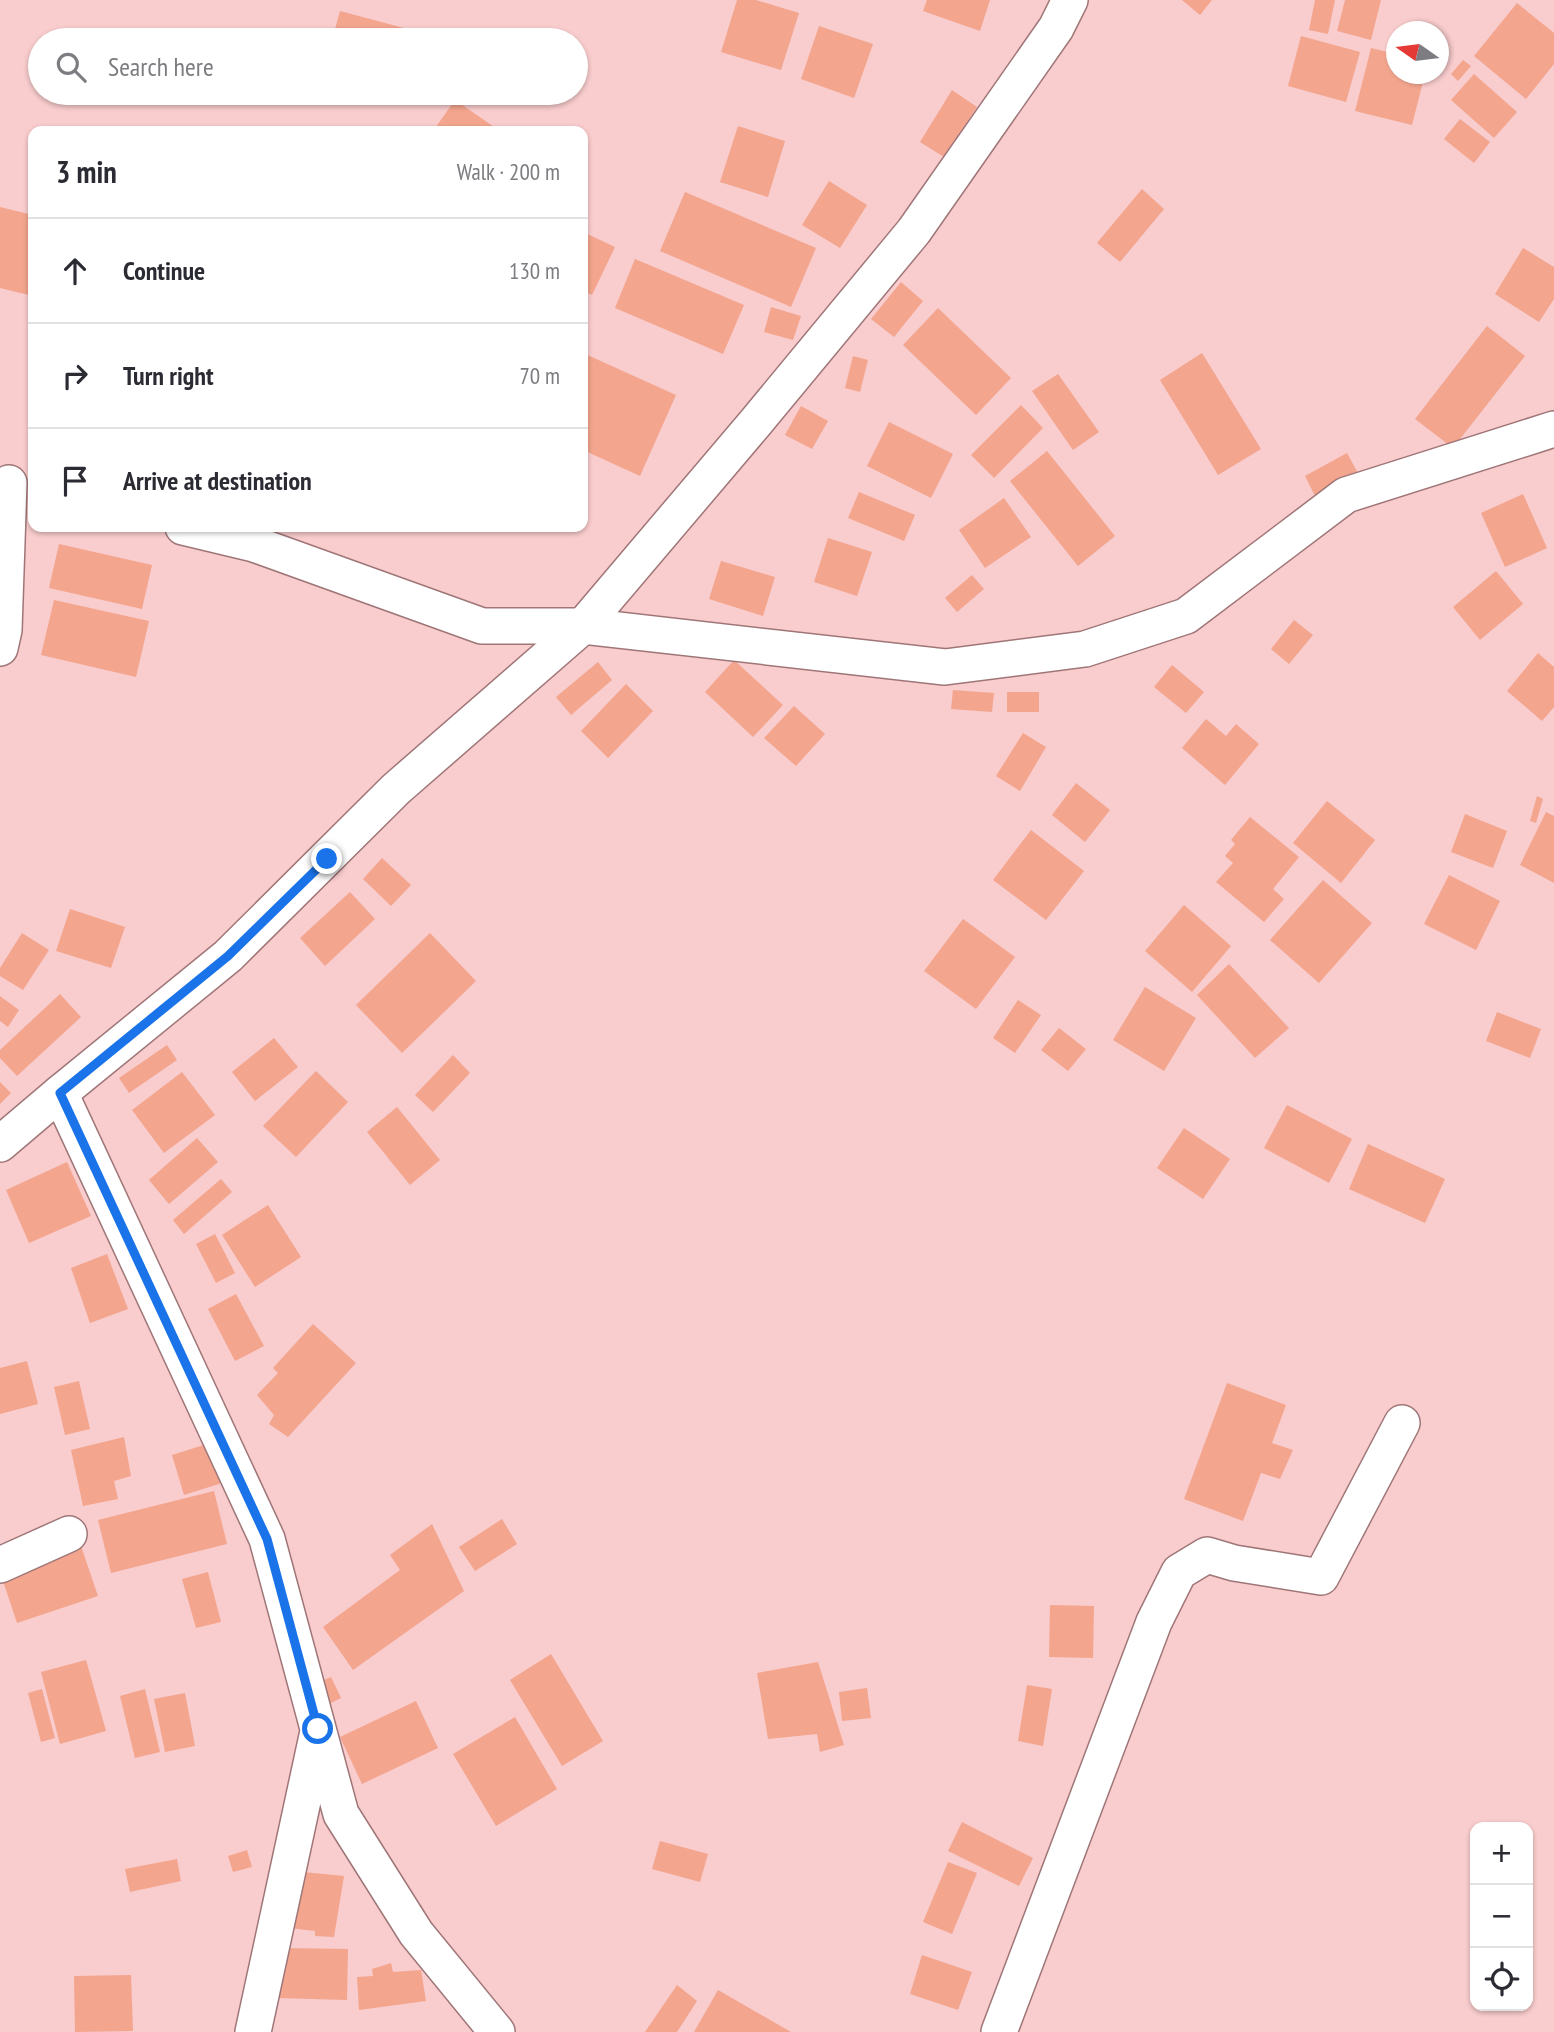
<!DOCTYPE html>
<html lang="en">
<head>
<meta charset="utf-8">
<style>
  :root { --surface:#fff; --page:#f7f7f7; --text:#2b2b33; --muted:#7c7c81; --line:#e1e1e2 }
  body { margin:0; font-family:"PT Sans Narrow",sans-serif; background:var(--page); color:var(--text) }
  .controls { position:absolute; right:21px; bottom:21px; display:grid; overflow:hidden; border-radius:14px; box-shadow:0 2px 5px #0004 }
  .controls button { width:63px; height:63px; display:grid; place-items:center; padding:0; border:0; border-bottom:2px solid var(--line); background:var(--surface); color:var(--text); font:35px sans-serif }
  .compass { position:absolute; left:1386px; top:21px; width:63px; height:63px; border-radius:50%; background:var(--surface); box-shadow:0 2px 5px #0004; rotate:284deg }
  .stop { position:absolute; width:21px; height:21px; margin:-16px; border:5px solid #1a73e8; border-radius:50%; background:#fff }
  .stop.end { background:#1a73e8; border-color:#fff; box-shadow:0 2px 7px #0008 }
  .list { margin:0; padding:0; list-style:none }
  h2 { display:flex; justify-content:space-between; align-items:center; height:91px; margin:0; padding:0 28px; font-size:30px }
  h2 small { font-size:23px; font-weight:400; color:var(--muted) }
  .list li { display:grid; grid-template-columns:46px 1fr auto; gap:21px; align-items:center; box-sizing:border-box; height:105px; padding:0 28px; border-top:2px solid var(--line) }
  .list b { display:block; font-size:26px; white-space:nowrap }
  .list em { font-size:23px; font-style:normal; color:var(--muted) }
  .icon { flex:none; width:38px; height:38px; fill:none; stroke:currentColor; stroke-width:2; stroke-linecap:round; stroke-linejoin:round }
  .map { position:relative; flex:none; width:1554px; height:2032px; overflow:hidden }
  .search { position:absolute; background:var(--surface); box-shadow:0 2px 5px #0004; left:28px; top:28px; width:560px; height:77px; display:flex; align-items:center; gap:18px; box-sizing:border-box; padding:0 24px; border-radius:38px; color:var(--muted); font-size:26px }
  .panel { position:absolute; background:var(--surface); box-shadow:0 2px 5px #0004; left:28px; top:126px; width:560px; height:406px; border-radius:14px }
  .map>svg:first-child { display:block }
  .building { fill:#f3a58e }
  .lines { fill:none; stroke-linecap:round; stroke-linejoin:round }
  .street-casing { stroke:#9f7678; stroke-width:38 }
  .street { stroke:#fff; stroke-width:35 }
  .route { stroke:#1a73e8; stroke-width:9 }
</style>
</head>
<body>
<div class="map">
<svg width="1554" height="2032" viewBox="0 0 1554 2032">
  <rect width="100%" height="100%" fill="#f9cccd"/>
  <!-- building -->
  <g class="building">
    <path d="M 737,0 L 756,0 L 799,13 L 781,70 L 721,52 Z"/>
    <path d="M 927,0 L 990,0 L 980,31 L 923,11 Z"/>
    <path d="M 1182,0 L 1212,0 L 1200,15 Z"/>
    <path d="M 1315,0 L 1335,0 L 1328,34 L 1309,30 Z"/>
    <path d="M 1345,0 L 1381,0 L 1371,40 L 1337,31 Z"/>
    <path d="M 1517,3 L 1554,33 L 1554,64 L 1526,99 L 1474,56 Z"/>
    <path d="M 340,11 L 415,31 L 412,40 L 332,40 Z"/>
    <path d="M 819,26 L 873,44 L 854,98 L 801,79 Z"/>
    <path d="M 1301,36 L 1360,52 L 1346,102 L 1288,86 Z"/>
    <path d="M 1371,48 L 1396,54 L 1396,74 L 1425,74 L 1412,125 L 1355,111 Z"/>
    <path d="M 1463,60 L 1471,66 L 1458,81 L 1451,74 Z"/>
    <path d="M 1474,74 L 1517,112 L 1494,138 L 1451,100 Z"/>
    <path d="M 952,90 L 977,107 L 944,157 L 920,142 Z"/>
    <path d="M 455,100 L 500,131 L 433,131 Z"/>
    <path d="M 1460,119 L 1490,142 L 1474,163 L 1444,139 Z"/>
    <path d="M 738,126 L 785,141 L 768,197 L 720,182 Z"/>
    <path d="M 829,181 L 867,205 L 840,248 L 802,225 Z"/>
    <path d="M 1142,189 L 1164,209 L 1120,262 L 1097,243 Z"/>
    <path d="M 685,192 L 816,248 L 791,307 L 660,251 Z"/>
    <path d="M 0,207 L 33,215 L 33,296 L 0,288 Z"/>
    <path d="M 583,232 L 615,247 L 592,295 L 583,291 Z"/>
    <path d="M 1523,248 L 1554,267 L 1554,299 L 1539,322 L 1495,294 Z"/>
    <path d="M 635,259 L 744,305 L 723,354 L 615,308 Z"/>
    <path d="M 901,282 L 923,301 L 894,337 L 871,319 Z"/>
    <path d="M 771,307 L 801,316 L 793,340 L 764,332 Z"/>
    <path d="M 938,308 L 1011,378 L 976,415 L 903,345 Z"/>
    <path d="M 1487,326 L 1525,356 L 1453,448 L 1415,419 Z"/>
    <path d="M 583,353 L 676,395 L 640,476 L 583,450 Z"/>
    <path d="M 1202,353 L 1261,449 L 1218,475 L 1160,380 Z"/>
    <path d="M 853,356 L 868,360 L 860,392 L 845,388 Z"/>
    <path d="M 1058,374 L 1099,432 L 1073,450 L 1032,391 Z"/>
    <path d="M 1021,405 L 1043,428 L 994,478 L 971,455 Z"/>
    <path d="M 801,406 L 828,421 L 812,449 L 785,435 Z"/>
    <path d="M 889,422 L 953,454 L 931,498 L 867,466 Z"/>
    <path d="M 1047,451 L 1115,536 L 1078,566 L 1010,481 Z"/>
    <path d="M 1347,453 L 1359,475 L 1316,498 L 1305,476 Z"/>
    <path d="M 859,492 L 915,515 L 904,541 L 848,518 Z"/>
    <path d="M 1523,494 L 1547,548 L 1505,567 L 1481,513 Z"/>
    <path d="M 1004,498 L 1031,537 L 985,568 L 959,530 Z"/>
    <path d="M 828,538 L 872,552 L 857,596 L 814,582 Z"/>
    <path d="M 59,544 L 152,565 L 142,609 L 49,588 Z"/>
    <path d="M 721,561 L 775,577 L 763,616 L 709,599 Z"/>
    <path d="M 1496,571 L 1523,604 L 1480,640 L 1453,607 Z"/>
    <path d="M 972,575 L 984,589 L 957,612 L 945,598 Z"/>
    <path d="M 54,600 L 149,621 L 136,677 L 41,655 Z"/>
    <path d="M 1294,620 L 1313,635 L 1289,664 L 1271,649 Z"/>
    <path d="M 1538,653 L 1554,667 L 1554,707 L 1542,721 L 1507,691 Z"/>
    <path d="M 734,660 L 783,705 L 753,737 L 705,692 Z"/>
    <path d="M 598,662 L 612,680 L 571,715 L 556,697 Z"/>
    <path d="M 1172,665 L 1204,692 L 1186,713 L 1154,687 Z"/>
    <path d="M 626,684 L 653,711 L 608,758 L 581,731 Z"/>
    <path d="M 953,690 L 994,693 L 992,712 L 951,709 Z"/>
    <rect x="1007" y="692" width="32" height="20"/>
    <path d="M 794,706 L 825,734 L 796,766 L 764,738 Z"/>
    <path d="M 1206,719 L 1226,736 L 1236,724 L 1259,744 L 1225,785 L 1182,748 Z"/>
    <path d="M 1023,733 L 1046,747 L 1020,791 L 996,776 Z"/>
    <path d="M 1076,783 L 1110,810 L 1085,842 L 1052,815 Z"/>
    <path d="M 1537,796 L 1543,799 L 1536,823 L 1530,821 Z"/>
    <path d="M 1327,801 L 1375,840 L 1341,883 L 1293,843 Z"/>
    <path d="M 1546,812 L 1554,816 L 1554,883 L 1520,865 Z"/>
    <path d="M 1465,814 L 1507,831 L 1493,868 L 1451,852 Z"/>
    <path d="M 1250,817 L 1299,857 L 1273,889 L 1284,899 L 1264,922 L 1216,882 L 1233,863 L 1225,856 L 1235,844 L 1231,840 Z"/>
    <path d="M 1031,830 L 1084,871 L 1046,920 L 993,880 Z"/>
    <path d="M 382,858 L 411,885 L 391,906 L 363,879 Z"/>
    <path d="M 1449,875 L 1500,901 L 1476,950 L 1424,924 Z"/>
    <path d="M 1323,880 L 1372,923 L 1319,983 L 1270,940 Z"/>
    <path d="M 350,892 L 375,919 L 325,966 L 300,938 Z"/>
    <path d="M 1184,905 L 1231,946 L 1192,992 L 1145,951 Z"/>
    <path d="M 70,909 L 125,927 L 111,968 L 56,951 Z"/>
    <path d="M 963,919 L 1015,957 L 976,1009 L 924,971 Z"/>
    <path d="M 22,933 L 49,950 L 23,990 L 0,976 L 0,968 Z"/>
    <path d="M 430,933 L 476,981 L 402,1053 L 356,1005 Z"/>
    <path d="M 1229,964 L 1289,1028 L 1255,1058 L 1197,995 Z"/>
    <path d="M 1145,987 L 1196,1018 L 1164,1071 L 1113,1040 Z"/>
    <path d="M 60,994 L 81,1017 L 17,1076 L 0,1058 L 0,1050 Z"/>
    <path d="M 0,996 L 19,1010 L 8,1027 L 0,1021 Z"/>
    <path d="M 1018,1000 L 1041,1015 L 1015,1053 L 993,1038 Z"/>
    <path d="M 1497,1012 L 1541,1029 L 1530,1058 L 1486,1041 Z"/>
    <path d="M 1059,1028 L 1086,1049 L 1068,1071 L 1041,1050 Z"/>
    <path d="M 274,1038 L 298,1067 L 255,1101 L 232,1072 Z"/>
    <path d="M 167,1045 L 177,1060 L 129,1093 L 119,1078 Z"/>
    <path d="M 453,1055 L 470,1073 L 433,1112 L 415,1095 Z"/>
    <path d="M 316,1071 L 348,1102 L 296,1157 L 263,1126 Z"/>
    <path d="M 182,1072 L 215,1115 L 164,1153 L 132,1110 Z"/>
    <path d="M 0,1082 L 11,1093 L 0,1104 Z"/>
    <path d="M 1287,1105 L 1352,1139 L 1329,1183 L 1264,1148 Z"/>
    <path d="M 397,1107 L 440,1160 L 410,1185 L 367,1132 Z"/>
    <path d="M 1184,1128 L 1230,1159 L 1203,1199 L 1157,1168 Z"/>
    <path d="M 197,1138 L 218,1162 L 169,1204 L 149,1180 Z"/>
    <path d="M 1368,1144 L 1445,1179 L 1425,1223 L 1349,1189 Z"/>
    <path d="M 67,1162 L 91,1216 L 29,1243 L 6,1190 Z"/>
    <path d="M 221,1179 L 232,1192 L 184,1234 L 173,1220 Z"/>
    <path d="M 268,1205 L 301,1257 L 255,1287 L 222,1235 Z"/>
    <path d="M 215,1234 L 235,1273 L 216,1283 L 196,1244 Z"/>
    <path d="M 107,1254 L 128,1309 L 90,1323 L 71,1268 Z"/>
    <path d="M 236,1294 L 264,1346 L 235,1361 L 208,1309 Z"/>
    <path d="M 313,1324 L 356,1363 L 288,1437 L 269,1424 L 274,1415 L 257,1395 L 278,1373 L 273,1368 Z"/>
    <path d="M 27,1361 L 38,1404 L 0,1414 L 0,1368 Z"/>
    <path d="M 79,1381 L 90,1429 L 65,1435 L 54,1387 Z"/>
    <path d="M 1227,1383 L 1286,1405 L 1272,1443 L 1293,1450 L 1280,1479 L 1261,1473 L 1243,1521 L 1184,1499 Z"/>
    <path d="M 124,1437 L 131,1476 L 114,1481 L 118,1499 L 83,1506 L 71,1450 Z"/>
    <path d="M 210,1443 L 222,1483 L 184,1495 L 172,1455 Z"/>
    <path d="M 214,1491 L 227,1544 L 111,1573 L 98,1520 Z"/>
    <path d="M 502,1519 L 517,1544 L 475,1571 L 459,1547 Z"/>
    <path d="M 432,1524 L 464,1591 L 353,1670 L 323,1627 L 400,1570 L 390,1555 Z"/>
    <path d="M 81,1546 L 98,1596 L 17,1623 L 0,1572 Z"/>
    <path d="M 208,1572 L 221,1622 L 196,1628 L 182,1579 Z"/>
    <path d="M 1050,1605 L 1094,1606 L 1093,1658 L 1049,1657 Z"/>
    <path d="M 551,1654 L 603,1741 L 562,1766 L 510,1680 Z"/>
    <path d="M 86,1660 L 106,1731 L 60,1744 L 41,1672 Z"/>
    <path d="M 818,1662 L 844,1745 L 820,1752 L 817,1734 L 768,1739 L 757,1673 Z"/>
    <path d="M 331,1677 L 341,1698 L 321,1708 L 311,1686 Z"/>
    <path d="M 1027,1685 L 1052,1689 L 1043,1746 L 1018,1741 Z"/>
    <path d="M 867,1688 L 871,1718 L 842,1721 L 839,1692 Z"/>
    <path d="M 42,1689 L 55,1738 L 41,1742 L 28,1693 Z"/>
    <path d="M 145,1689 L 160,1752 L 135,1758 L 120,1696 Z"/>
    <path d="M 185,1693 L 195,1746 L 165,1752 L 154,1699 Z"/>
    <path d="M 416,1701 L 438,1748 L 362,1784 L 340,1737 Z"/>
    <path d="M 515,1717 L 557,1789 L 496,1826 L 453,1754 Z"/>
    <path d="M 962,1822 L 1033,1858 L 1019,1886 L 948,1851 Z"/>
    <path d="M 660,1841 L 708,1854 L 700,1882 L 652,1869 Z"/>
    <path d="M 247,1850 L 252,1867 L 233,1872 L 228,1856 Z"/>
    <path d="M 177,1859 L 181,1881 L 130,1892 L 125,1869 Z"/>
    <path d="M 948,1862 L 977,1873 L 952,1934 L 923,1922 Z"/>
    <path d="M 293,1871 L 344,1876 L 334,1937 L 315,1936 L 315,1931 L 280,1927 Z"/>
    <path d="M 278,1948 L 348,1949 L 347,2000 L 277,1998 Z"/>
    <path d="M 922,1955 L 972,1972 L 958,2010 L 910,1994 Z"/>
    <path d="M 391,1963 L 393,1972 L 421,1970 L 426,2001 L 359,2010 L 357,1977 L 373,1976 L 372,1969 Z"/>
    <path d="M 131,1975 L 133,2031 L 75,2032 L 74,1976 Z"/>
    <path d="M 677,1985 L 697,2001 L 677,2032 L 645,2032 Z"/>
    <path d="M 718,1990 L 791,2032 L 694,2032 Z"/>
  </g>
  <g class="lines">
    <!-- street casing -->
    <g class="street-casing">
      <g id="street">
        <path d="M 183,527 L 254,544 L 482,626 L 583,626 L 945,667 L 1085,649 L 1186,616 L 1346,495 L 1554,429"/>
        <path d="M 0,648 L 4,630 L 9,483"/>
        <path d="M 60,1093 L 267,1539 L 341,1814 L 416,1933 L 497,2032"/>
        <path d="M 0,1144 L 60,1093 L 228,956 L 396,789 L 583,626 L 756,422 L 914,231 L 1056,28 L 1070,0"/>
        <path d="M 0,1565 L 69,1534"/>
        <path d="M 253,2032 L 317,1736"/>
        <path d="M 999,2032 L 1154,1622 L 1179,1572 L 1207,1555 L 1234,1563 L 1321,1577 L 1402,1423"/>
      </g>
    </g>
    <!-- street -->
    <use href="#street" class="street"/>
  </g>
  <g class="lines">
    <!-- route -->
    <path class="route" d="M 318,1729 L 267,1539 L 60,1093 L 228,956 L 327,859"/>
  </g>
</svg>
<div class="controls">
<button>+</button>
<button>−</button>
<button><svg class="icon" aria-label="locate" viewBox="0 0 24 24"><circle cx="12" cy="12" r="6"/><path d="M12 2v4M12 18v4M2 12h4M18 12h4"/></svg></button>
</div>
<svg class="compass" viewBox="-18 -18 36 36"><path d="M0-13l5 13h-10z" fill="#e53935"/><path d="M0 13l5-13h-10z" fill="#7c7c81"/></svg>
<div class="stop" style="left:318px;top:1729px"></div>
<div class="stop end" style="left:327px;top:859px"></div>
<div class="search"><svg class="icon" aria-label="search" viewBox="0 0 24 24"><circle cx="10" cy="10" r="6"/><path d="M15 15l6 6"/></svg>Search here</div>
<section class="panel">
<h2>3 min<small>Walk · 200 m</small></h2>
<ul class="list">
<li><svg class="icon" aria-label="ahead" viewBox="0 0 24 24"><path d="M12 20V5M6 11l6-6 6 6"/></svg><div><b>Continue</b></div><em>130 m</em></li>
<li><svg class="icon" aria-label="right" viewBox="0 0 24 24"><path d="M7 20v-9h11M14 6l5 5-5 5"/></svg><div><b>Turn right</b></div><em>70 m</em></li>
<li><svg class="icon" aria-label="arrive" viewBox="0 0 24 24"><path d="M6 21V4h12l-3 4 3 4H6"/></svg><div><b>Arrive at destination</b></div></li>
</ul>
</section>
</div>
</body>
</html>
